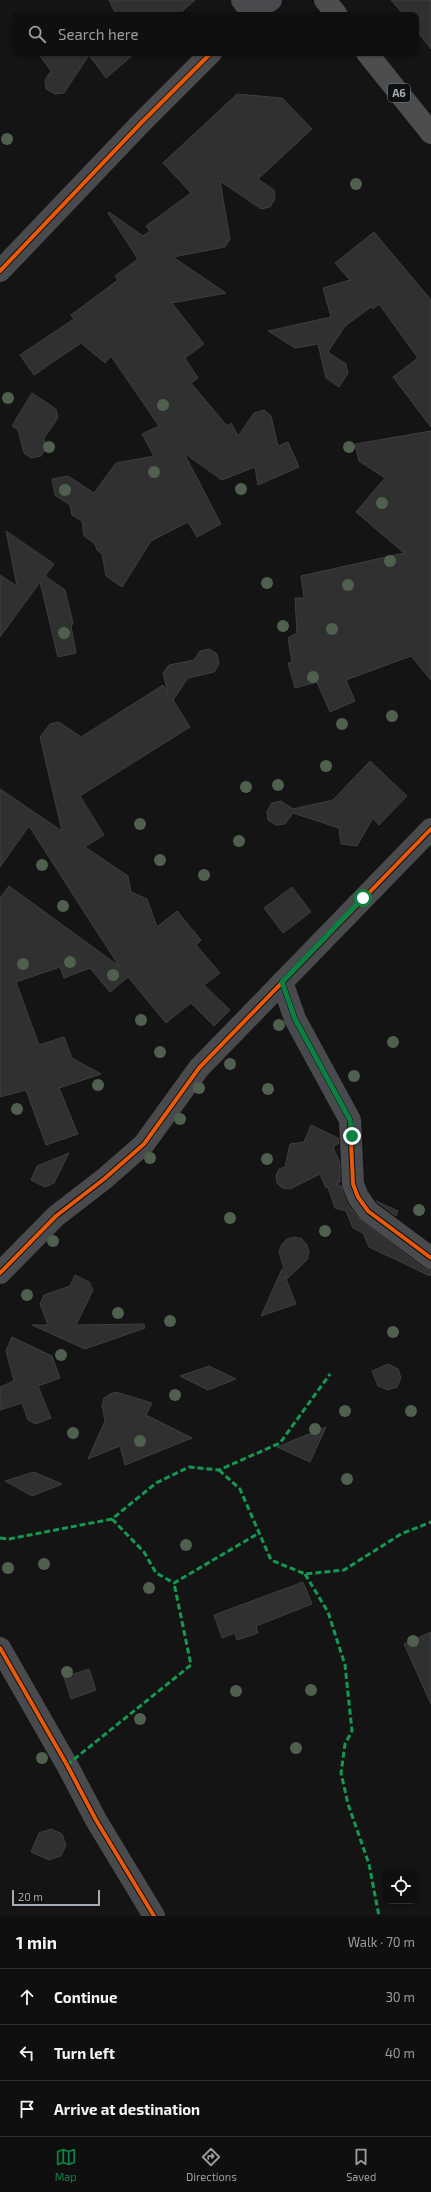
<!DOCTYPE html>
<html lang="en">
<head>
<meta charset="utf-8">
<style>
  :root { --surface:#0f0f0f; --page:#181818; --text:#f1f3f6; --muted:#9b9c9e; --line:#2f2f2f; --accent:#0b8043 }
  body { margin:0; font-family:"Exo 2",sans-serif; background:var(--page); color:var(--text) }
  .controls { position:absolute; right:12px; bottom:12px; display:grid; overflow:hidden; border-radius:8px; box-shadow:0 1px 3px #0004 }
  .controls button { width:36px; height:36px; display:grid; place-items:center; padding:0; border:0; border-bottom:1px solid var(--line); background:var(--surface); color:var(--text); font:20px sans-serif }
  .scale { position:absolute; left:12px; bottom:10px; width:88px; box-sizing:border-box; padding-left:4px; border:2px solid #a6acb4; border-top:0; font-size:11px; line-height:14px; white-space:nowrap; color:#a6acb4; -webkit-text-stroke:3px #0e0f10; paint-order:stroke }
  .stop { position:absolute; width:12px; height:12px; margin:-9px; border:3px solid #0b8043; border-radius:50%; background:#fff }
  .stop.end { background:#0b8043; border-color:#fff; box-shadow:0 1px 4px #0008 }
  .list { margin:0; padding:0; list-style:none }
  h2 { display:flex; justify-content:space-between; align-items:center; height:52px; margin:0; padding:0 16px; font-size:17px }
  h2 small { font-size:13px; font-weight:400; color:var(--muted) }
  .list li { display:grid; grid-template-columns:26px 1fr auto; gap:12px; align-items:center; box-sizing:border-box; height:56px; padding:0 16px; border-top:1px solid var(--line) }
  .list b { display:block; font-size:15px; white-space:nowrap }
  .list em { font-size:13px; font-style:normal; color:var(--muted) }
  .icon { flex:none; width:22px; height:22px; fill:none; stroke:currentColor; stroke-width:2; stroke-linecap:round; stroke-linejoin:round }
  .map { position:relative; flex:none; width:431px; height:1916px; overflow:hidden }
  .search { position:absolute; background:var(--surface); box-shadow:0 1px 3px #0004; left:12px; right:12px; top:12px; height:44px; display:flex; align-items:center; gap:10px; box-sizing:border-box; padding:0 14px; border-radius:8px; color:var(--muted); font-size:15px }
  .sheet { height:220px; background:var(--surface) }
  nav { display:flex; justify-content:space-around; align-items:center; box-sizing:border-box; height:56px; border-top:1px solid var(--line); background:var(--surface); font-size:11px; color:var(--muted) }
  nav a { display:grid; justify-items:center; gap:2px }
  nav .on { color:var(--accent) }
  .map>svg:first-child { display:block }
  .building { fill:#303031; stroke:#3d3e40 }
  .lines { fill:none; stroke-linecap:round; stroke-linejoin:round }
  .minor { stroke:#494a4d; stroke-width:22 }
  .tertiary { stroke:#494a4d; stroke-width:22 }
  .primary { stroke:#4b4d4f; stroke-width:22 }
  .quiet { stroke:#139951; stroke-width:3; stroke-dasharray:6 3; stroke-linecap:butt }
  .cycleway-casing { stroke:#0e0f10; stroke-width:6 }
  .cycleway { stroke:#e8590c; stroke-width:4 }
  .tree { fill:#50604e }
  .route { stroke:#0b8043; stroke-width:5 }
  .labels { text-anchor:middle; stroke-width:3.5; stroke-linejoin:round; paint-order:stroke }
  .shield { fill:#0e0f10; stroke:#787d83; stroke-width:1 }
  .shield-label { font-size:11px; font-weight:bold; fill:#a6acb4 }
</style>
</head>
<body>
<div class="map">
<svg width="431" height="1916" viewBox="0 0 431 1916">
  <rect width="100%" height="100%" fill="#141414"/>
  <!-- building -->
  <g class="building">
    <path d="M 109,0 L 195,0 L 178,15 L 116,15 Z"/>
    <path d="M 391,0 L 431,0 L 431,49 L 416,30 L 416,15 L 404,15 Z"/>
    <path d="M 38,53 L 135,53 L 106,78 L 89,55 L 64,93 L 55,94 L 46,89 L 45,80 L 51,71 Z"/>
    <path d="M 237,94 L 282,98 L 312,129 L 258,179 L 274,190 L 275,199 L 270,207 L 261,209 L 220,181 L 230,239 L 225,247 L 173,257 L 226,293 L 172,303 L 204,344 L 185,358 L 198,378 L 191,383 L 227,426 L 231,423 L 238,436 L 254,413 L 264,410 L 271,416 L 278,446 L 288,442 L 299,467 L 258,485 L 255,467 L 222,480 L 184,453 L 221,524 L 197,537 L 188,522 L 151,541 L 122,587 L 106,576 L 102,554 L 97,550 L 95,544 L 84,536 L 82,521 L 72,515 L 70,505 L 55,495 L 52,479 L 68,476 L 94,493 L 116,463 L 154,456 L 142,434 L 159,426 L 111,356 L 105,363 L 81,343 L 34,375 L 20,355 L 74,319 L 71,315 L 118,280 L 115,276 L 138,259 L 108,213 L 109,212 L 143,236 L 150,231 L 146,226 L 191,193 L 163,163 Z"/>
    <path d="M 374,232 L 431,300 L 431,427 L 393,377 L 418,358 L 379,304 L 373,309 L 371,307 L 345,326 L 328,352 L 346,364 L 348,373 L 339,387 L 326,378 L 318,344 L 295,348 L 268,331 L 331,317 L 323,288 L 350,280 L 335,263 Z"/>
    <path d="M 32,393 L 56,409 L 58,418 L 44,438 L 46,448 L 41,456 L 31,458 L 24,453 L 18,430 L 12,426 Z"/>
    <path d="M 431,431 L 431,680 L 411,656 L 346,680 L 355,701 L 330,712 L 317,682 L 295,688 L 288,663 L 292,662 L 288,638 L 297,633 L 295,598 L 304,598 L 301,576 L 404,553 L 356,512 L 385,478 L 359,461 L 355,444 Z"/>
    <path d="M 6,531 L 54,564 L 45,576 L 65,590 L 73,623 L 71,626 L 76,653 L 58,657 L 40,582 L 0,637 L 0,575 L 17,586 Z"/>
    <path d="M 209,649 L 217,654 L 219,664 L 214,672 L 188,678 L 173,700 L 190,727 L 80,796 L 104,835 L 85,847 L 128,876 L 131,892 L 147,899 L 157,927 L 177,911 L 201,940 L 196,945 L 220,973 L 204,985 L 230,1010 L 214,1026 L 191,1003 L 166,1023 L 128,977 L 110,992 L 90,968 L 64,978 L 60,967 L 16,982 L 39,1045 L 64,1037 L 72,1058 L 101,1074 L 59,1088 L 78,1134 L 46,1145 L 26,1090 L 0,1097 L 0,898 L 9,886 L 119,966 L 29,826 L 0,867 L 0,789 L 62,831 L 40,737 L 50,724 L 59,722 L 81,737 L 163,685 L 168,693 L 163,673 L 169,665 L 194,660 L 200,651 Z"/>
    <path d="M 370,761 L 407,796 L 379,825 L 373,818 L 357,846 L 341,844 L 339,828 L 293,813 L 285,824 L 276,825 L 268,820 L 267,811 L 272,803 L 281,801 L 293,809 L 333,800 Z"/>
    <path d="M 292,887 L 311,912 L 283,933 L 264,908 Z"/>
    <path d="M 311,1125 L 338,1138 L 339,1143 L 333,1147 L 340,1163 L 340,1182 L 336,1184 L 341,1186 L 346,1202 L 358,1218 L 424,1268 L 431,1270 L 430,1276 L 369,1247 L 363,1233 L 353,1228 L 346,1211 L 335,1208 L 328,1187 L 326,1188 L 320,1174 L 290,1189 L 282,1188 L 277,1183 L 276,1176 L 279,1169 L 285,1167 L 290,1144 L 304,1142 Z"/>
    <path d="M 69,1153 L 54,1183 L 45,1187 L 31,1180 L 37,1166 Z"/>
    <path d="M 376,1201 L 398,1211 L 396,1216 L 377,1202 Z"/>
    <path d="M 295,1237 L 302,1239 L 307,1245 L 309,1252 L 307,1260 L 287,1279 L 279,1252 L 282,1244 L 287,1239 Z"/>
    <path d="M 282,1269 L 296,1304 L 261,1316 Z"/>
    <path d="M 75,1275 L 89,1282 L 93,1290 L 76,1325 L 144,1324 L 145,1328 L 85,1349 L 32,1325 L 48,1325 L 40,1304 L 44,1295 L 70,1286 Z"/>
    <path d="M 12,1337 L 52,1356 L 60,1378 L 38,1386 L 51,1418 L 36,1424 L 28,1420 L 22,1403 L 0,1410 L 0,1387 L 14,1381 L 6,1351 Z"/>
    <path d="M 388,1364 L 398,1369 L 401,1378 L 397,1387 L 388,1390 L 378,1386 L 372,1371 Z"/>
    <path d="M 209,1366 L 236,1379 L 208,1390 L 180,1376 Z"/>
    <path d="M 116,1392 L 152,1403 L 146,1415 L 192,1438 L 125,1465 L 120,1446 L 88,1459 L 105,1421 L 102,1405 L 104,1398 L 110,1394 Z"/>
    <path d="M 326,1427 L 310,1462 L 277,1447 Z"/>
    <path d="M 34,1472 L 62,1484 L 32,1496 L 5,1481 Z"/>
    <path d="M 303,1582 L 312,1604 L 256,1626 L 258,1633 L 237,1640 L 235,1633 L 222,1638 L 214,1615 Z"/>
    <path d="M 431,1632 L 431,1704 L 404,1644 Z"/>
    <path d="M 89,1669 L 96,1690 L 71,1699 L 64,1677 Z"/>
    <path d="M 51,1829 L 62,1834 L 66,1845 L 61,1856 L 49,1860 L 31,1852 L 39,1833 Z"/>
  </g>
  <g class="lines">
    <!-- minor -->
    <g class="minor">
      <path d="M 242,0 L 252,13"/>
      <path d="M 282,982 L 295,1019 L 350,1120 L 353,1184 L 358,1197 L 368,1211 L 431,1258"/>
      <path d="M 0,1273 L 56,1216 L 104,1179 L 144,1144 L 199,1068 L 431,829"/>
      <path d="M 0,1648 L 67,1765 L 96,1820 L 154,1916"/>
    </g>
    <!-- tertiary -->
    <g class="tertiary">
      <path d="M 249,15 L 271,0"/>
      <path d="M 0,271 L 141,123 L 211,53"/>
    </g>
    <!-- primary -->
    <g class="primary">
      <path d="M 325,0 L 337,15"/>
      <path d="M 367,53 L 431,133"/>
    </g>
    <!-- quiet -->
    <g class="quiet">
      <path d="M 219,1470 L 240,1489 L 271,1560 L 305,1574 L 344,1570 L 401,1534 L 431,1522"/>
      <path d="M 112,1519 L 144,1552 L 156,1573 L 174,1583 L 259,1533"/>
      <path d="M 0,1538 L 9,1539 L 112,1519 L 156,1483 L 189,1467 L 219,1470 L 280,1443 L 330,1374"/>
      <path d="M 305,1574 L 328,1612 L 345,1665 L 352,1731 L 345,1744 L 341,1773 L 348,1804 L 369,1864 L 379,1916"/>
      <path d="M 67,1765 L 191,1665 L 174,1583"/>
    </g>
    <!-- cycleway casing -->
    <g class="cycleway-casing">
      <g id="cycleway">
        <path d="M 0,271 L 141,123 L 211,53"/>
        <path d="M 282,982 L 295,1019 L 350,1120 L 353,1184 L 358,1197 L 368,1211 L 431,1258"/>
        <path d="M 0,1273 L 56,1216 L 104,1179 L 144,1144 L 199,1068 L 431,829"/>
        <path d="M 0,1648 L 67,1765 L 96,1820 L 154,1916"/>
      </g>
    </g>
    <!-- cycleway -->
    <use href="#cycleway" class="cycleway"/>
  </g>
  <!-- trees -->
  <g class="tree">
    <circle cx="7" cy="139" r="6"/>
    <circle cx="356" cy="184" r="6"/>
    <circle cx="8" cy="398" r="6"/>
    <circle cx="163" cy="405" r="6"/>
    <circle cx="49" cy="447" r="6"/>
    <circle cx="349" cy="447" r="6"/>
    <circle cx="154" cy="472" r="6"/>
    <circle cx="241" cy="489" r="6"/>
    <circle cx="65" cy="490" r="6"/>
    <circle cx="382" cy="503" r="6"/>
    <circle cx="390" cy="561" r="6"/>
    <circle cx="267" cy="583" r="6"/>
    <circle cx="348" cy="585" r="6"/>
    <circle cx="283" cy="626" r="6"/>
    <circle cx="332" cy="629" r="6"/>
    <circle cx="64" cy="633" r="6"/>
    <circle cx="313" cy="677" r="6"/>
    <circle cx="392" cy="716" r="6"/>
    <circle cx="342" cy="724" r="6"/>
    <circle cx="326" cy="766" r="6"/>
    <circle cx="278" cy="785" r="6"/>
    <circle cx="246" cy="787" r="6"/>
    <circle cx="140" cy="824" r="6"/>
    <circle cx="239" cy="841" r="6"/>
    <circle cx="160" cy="860" r="6"/>
    <circle cx="42" cy="865" r="6"/>
    <circle cx="204" cy="875" r="6"/>
    <circle cx="63" cy="906" r="6"/>
    <circle cx="70" cy="962" r="6"/>
    <circle cx="23" cy="964" r="6"/>
    <circle cx="113" cy="975" r="6"/>
    <circle cx="141" cy="1020" r="6"/>
    <circle cx="279" cy="1025" r="6"/>
    <circle cx="393" cy="1042" r="6"/>
    <circle cx="160" cy="1052" r="6"/>
    <circle cx="230" cy="1064" r="6"/>
    <circle cx="354" cy="1076" r="6"/>
    <circle cx="98" cy="1085" r="6"/>
    <circle cx="199" cy="1088" r="6"/>
    <circle cx="268" cy="1089" r="6"/>
    <circle cx="17" cy="1109" r="6"/>
    <circle cx="180" cy="1119" r="6"/>
    <circle cx="150" cy="1158" r="6"/>
    <circle cx="267" cy="1159" r="6"/>
    <circle cx="419" cy="1210" r="6"/>
    <circle cx="230" cy="1218" r="6"/>
    <circle cx="325" cy="1231" r="6"/>
    <circle cx="53" cy="1241" r="6"/>
    <circle cx="27" cy="1295" r="6"/>
    <circle cx="118" cy="1313" r="6"/>
    <circle cx="170" cy="1321" r="6"/>
    <circle cx="393" cy="1332" r="6"/>
    <circle cx="61" cy="1355" r="6"/>
    <circle cx="175" cy="1395" r="6"/>
    <circle cx="345" cy="1411" r="6"/>
    <circle cx="411" cy="1411" r="6"/>
    <circle cx="315" cy="1429" r="6"/>
    <circle cx="73" cy="1433" r="6"/>
    <circle cx="140" cy="1441" r="6"/>
    <circle cx="347" cy="1479" r="6"/>
    <circle cx="186" cy="1545" r="6"/>
    <circle cx="44" cy="1564" r="6"/>
    <circle cx="8" cy="1568" r="6"/>
    <circle cx="149" cy="1588" r="6"/>
    <circle cx="413" cy="1641" r="6"/>
    <circle cx="67" cy="1672" r="6"/>
    <circle cx="311" cy="1690" r="6"/>
    <circle cx="236" cy="1691" r="6"/>
    <circle cx="140" cy="1719" r="6"/>
    <circle cx="296" cy="1748" r="6"/>
    <circle cx="42" cy="1758" r="6"/>
  </g>
  <g class="lines">
    <!-- route -->
    <path class="route" d="M 352,1136 L 350,1120 L 295,1019 L 282,982 L 363,898"/>
  </g>
  <g class="labels">
    <!-- shield labels -->
    <rect class="shield" x="388" y="84" width="22" height="18" rx="3"/>
    <g class="shield-label">
      <text x="399" y="97">A6</text>
    </g>
  </g>
</svg>
<div class="controls">
<button><svg class="icon" aria-label="locate" viewBox="0 0 24 24"><circle cx="12" cy="12" r="6"/><path d="M12 2v4M12 18v4M2 12h4M18 12h4"/></svg></button>
</div>
<div class="scale">20 m</div>
<div class="stop" style="left:363px;top:898px"></div>
<div class="stop end" style="left:352px;top:1136px"></div>
<div class="search"><svg class="icon" aria-label="search" viewBox="0 0 24 24"><circle cx="10" cy="10" r="6"/><path d="M15 15l6 6"/></svg>Search here</div>
</div>
<section class="sheet">
<h2>1 min<small>Walk · 70 m</small></h2>
<ul class="list">
<li><svg class="icon" aria-label="ahead" viewBox="0 0 24 24"><path d="M12 20V5M6 11l6-6 6 6"/></svg><div><b>Continue</b></div><em>30 m</em></li>
<li><svg class="icon" aria-label="left" viewBox="0 0 24 24"><path d="M17 20v-9H6M10 6l-5 5 5 5"/></svg><div><b>Turn left</b></div><em>40 m</em></li>
<li><svg class="icon" aria-label="arrive" viewBox="0 0 24 24"><path d="M6 21V4h12l-3 4 3 4H6"/></svg><div><b>Arrive at destination</b></div></li>
</ul>
</section>
<nav>
<a class="on"><svg class="icon" aria-label="map" viewBox="0 0 24 24"><path d="M3 6l6-2 6 2 6-2v14l-6 2-6-2-6 2zM9 4v14M15 6v14"/></svg>Map</a>
<a><svg class="icon" aria-label="directions" viewBox="0 0 24 24"><path d="M12 3l9 9-9 9-9-9zM9 14v-3h6M13 9l2 2-2 2"/></svg>Directions</a>
<a><svg class="icon" aria-label="saved" viewBox="0 0 24 24"><path d="M7 4h10v16l-5-4-5 4z"/></svg>Saved</a>
</nav>
</body>
</html>
